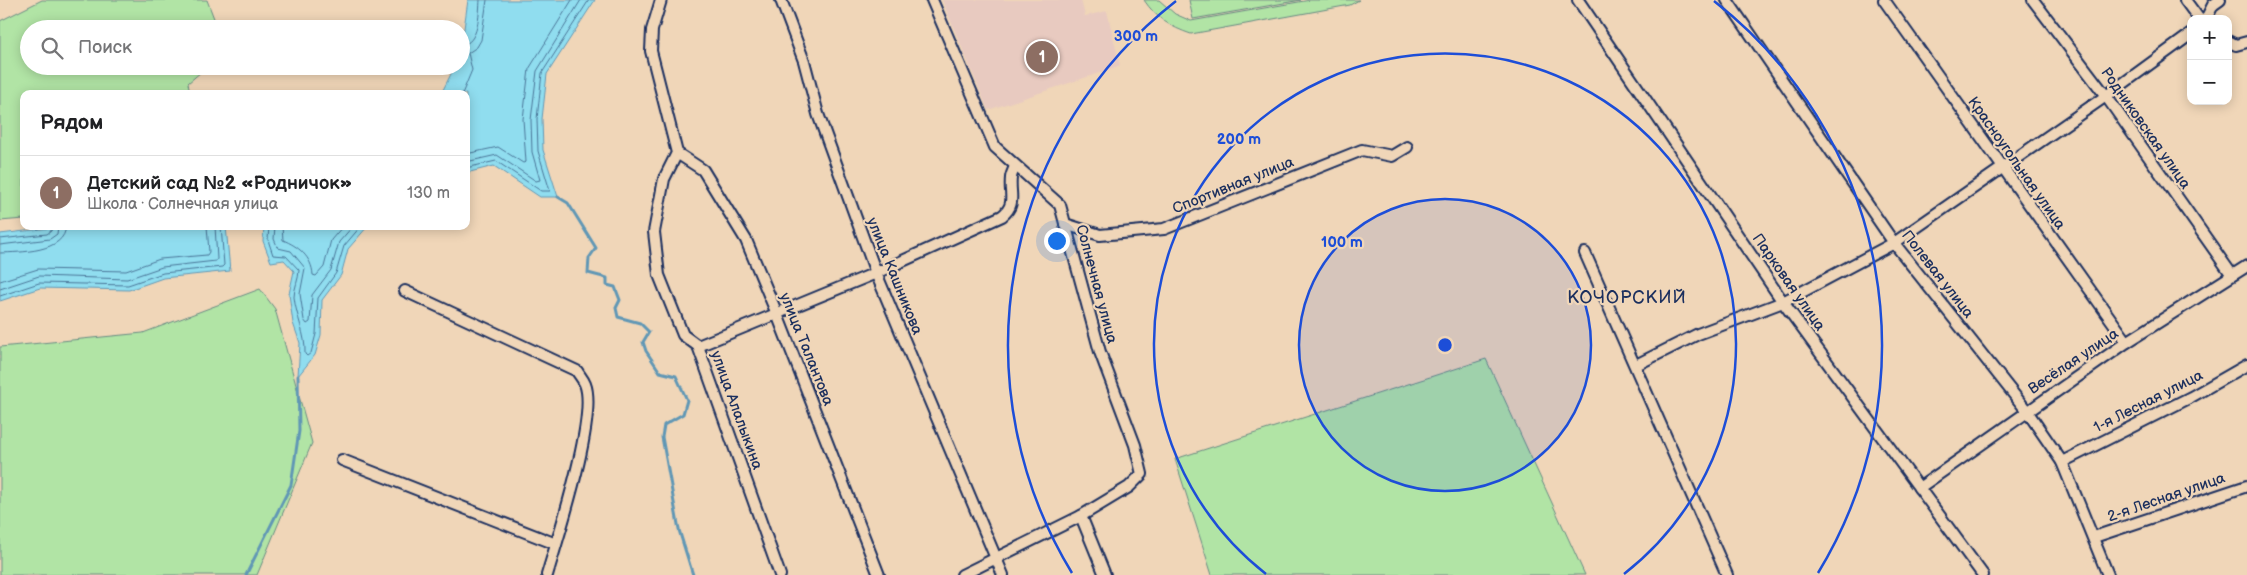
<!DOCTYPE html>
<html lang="ru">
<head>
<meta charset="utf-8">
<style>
  :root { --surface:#fff; --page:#f2f2f2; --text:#202124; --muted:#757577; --line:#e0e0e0; --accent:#0f766e }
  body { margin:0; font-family:"Balsamiq Sans",sans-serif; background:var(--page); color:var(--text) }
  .controls { position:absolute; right:15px; top:15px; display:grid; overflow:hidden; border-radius:10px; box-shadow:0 2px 12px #0003 }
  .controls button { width:45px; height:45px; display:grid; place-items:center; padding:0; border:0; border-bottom:1px solid var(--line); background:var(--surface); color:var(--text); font:25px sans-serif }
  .you { position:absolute; left:1056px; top:240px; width:18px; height:18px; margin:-12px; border:4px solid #fff; border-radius:50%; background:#1a73e8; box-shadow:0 0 0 8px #1a73e833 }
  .badge { display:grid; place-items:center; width:32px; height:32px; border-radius:50%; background:var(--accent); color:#fff; font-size:16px; font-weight:700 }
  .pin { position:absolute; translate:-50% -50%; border:2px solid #fff; box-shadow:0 1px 5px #0006 }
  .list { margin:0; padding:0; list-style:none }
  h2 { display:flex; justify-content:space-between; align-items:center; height:65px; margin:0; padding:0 20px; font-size:21px }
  h2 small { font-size:16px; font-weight:400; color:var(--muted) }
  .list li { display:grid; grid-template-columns:32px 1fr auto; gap:15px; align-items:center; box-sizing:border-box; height:75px; padding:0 20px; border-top:1px solid var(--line) }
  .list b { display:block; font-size:19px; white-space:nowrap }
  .list p { margin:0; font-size:16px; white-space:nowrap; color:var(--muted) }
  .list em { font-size:16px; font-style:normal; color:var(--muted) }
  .icon { flex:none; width:28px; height:28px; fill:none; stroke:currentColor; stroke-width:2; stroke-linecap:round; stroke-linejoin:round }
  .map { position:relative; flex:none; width:2247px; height:575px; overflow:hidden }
  .search { position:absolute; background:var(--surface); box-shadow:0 2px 12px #0003; left:20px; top:20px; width:450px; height:55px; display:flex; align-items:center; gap:12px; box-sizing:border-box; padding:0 18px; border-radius:28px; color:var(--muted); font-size:19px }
  .panel { position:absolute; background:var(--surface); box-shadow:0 2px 12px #0003; left:20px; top:90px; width:450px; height:140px; border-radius:10px }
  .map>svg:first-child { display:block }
  .built { fill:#e8cac0 }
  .green { fill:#b1e4a5; stroke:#668a82 }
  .water { fill:#90ddef; stroke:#6197b5 }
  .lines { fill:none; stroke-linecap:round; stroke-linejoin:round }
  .shore { stroke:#4a7598; stroke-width:1 }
  .stream { stroke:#6197b5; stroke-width:3 }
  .minor-casing { stroke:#1b2f5e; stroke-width:14 }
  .minor { stroke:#f0d6b8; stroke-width:10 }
  .ring { fill:none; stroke:#1d4ed8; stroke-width:2.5 }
  .labels { text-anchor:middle; stroke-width:4.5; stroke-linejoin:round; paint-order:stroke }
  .street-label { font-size:15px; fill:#1b2f5e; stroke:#f0d6b8 }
  .quarter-label { font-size:18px; letter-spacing:1px; fill:#1b2f5e; stroke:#f0d6b8 }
  .centre { fill:#1d4ed8; stroke:#f0d6b8; stroke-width:2.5 }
  .ring-label { font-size:15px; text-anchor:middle; font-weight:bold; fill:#1d4ed8; stroke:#f0d6b8; stroke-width:4.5; stroke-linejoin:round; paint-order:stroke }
</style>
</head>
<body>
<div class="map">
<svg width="2247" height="575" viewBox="0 0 2247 575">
  <rect width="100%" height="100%" fill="#f0d6b8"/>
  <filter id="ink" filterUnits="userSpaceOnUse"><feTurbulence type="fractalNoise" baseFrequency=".02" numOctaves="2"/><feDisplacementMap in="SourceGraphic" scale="10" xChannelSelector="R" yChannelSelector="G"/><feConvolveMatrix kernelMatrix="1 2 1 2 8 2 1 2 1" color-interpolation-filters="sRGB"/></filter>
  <g filter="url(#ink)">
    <!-- built -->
    <path class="built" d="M 942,0 L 1081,0 L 1085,16 L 1107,11 L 1120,66 L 988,110 Z"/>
    <!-- green -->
    <g class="green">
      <path d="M 42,0 L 207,0 L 218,29 L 29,29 L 29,66 L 208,66 L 188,83 L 190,94 L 24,94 L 24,219 L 0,221 L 0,21 Z"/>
      <path d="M 1144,0 L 1159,0 L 1175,14 L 1191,21 L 1310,0 L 1359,0 L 1350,5 L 1191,34 C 1170,27 1156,18 1144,0 Z"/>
      <path d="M 1189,0 L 1301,0 L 1193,19 Z"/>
      <path d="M 260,289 L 275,309 L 312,443 L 257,575 L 0,575 L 0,347 L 143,333 Z"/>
      <path d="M 1486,359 L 1585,575 L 1212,575 L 1175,459 Z"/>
    </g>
    <!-- water -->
    <g class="water">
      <path d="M 468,0 L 595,0 L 547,74 L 542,119 L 543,150 L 558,197 L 540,197 L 494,166 L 466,173 L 466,94 L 441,94 L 455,66 L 461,66 L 461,50 Z"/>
      <path d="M 67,226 L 226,226 L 230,271 L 163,278 L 129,290 L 40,288 L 0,301 L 0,234 Z"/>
      <path d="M 264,226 L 368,226 L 348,249 L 341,275 L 322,300 L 321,335 L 315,355 L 298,376 L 300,343 L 293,323 L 289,294 L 294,271 L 284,260 L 271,262 L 263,241 Z"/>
    </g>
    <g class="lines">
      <!-- shore -->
      <g class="shore">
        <path d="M 461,45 C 479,44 479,14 480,0"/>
        <path d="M 462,94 L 472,70 L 468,53 L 477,47 L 481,40 L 487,0"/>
        <path d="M 466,154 L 498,147 L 523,163 L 526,162 L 523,119 L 529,69 L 572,0"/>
        <path d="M 466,162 L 497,155 L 536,181 L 540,180 L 532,152 L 531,120 L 537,71 L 581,0"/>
        <path d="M 466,168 L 496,161 L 541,191 L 550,191 L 538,151 L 537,119 L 542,73 L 589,0"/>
        <path d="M 269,226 L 268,240 L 273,255 L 286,256 L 299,270 C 299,279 294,288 294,297 C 296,316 306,335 305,354 L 307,356 L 311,353 L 316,334 L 318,298 L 336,273 L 344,246 L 361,226"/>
        <path d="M 275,226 L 274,239 L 278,248 L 291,251 L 305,268 L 300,294 L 304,320 L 307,324 L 310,322 L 312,295 L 331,270 L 339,242 L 353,226"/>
        <path d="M 282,226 L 283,240 C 298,246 312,257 313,275 L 316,276 L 324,267 L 331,240 L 343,226"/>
        <path d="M 0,239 L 47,234 L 51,231 L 52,226"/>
        <path d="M 0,245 L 50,239 L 57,234 L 58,226"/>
        <path d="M 0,253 C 20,252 65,253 66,226"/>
        <path d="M 0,281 L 38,269 L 126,271 L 160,259 L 207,255 L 209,252 L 207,226"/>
        <path d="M 0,289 L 39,276 L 127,279 L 162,267 L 216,261 L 217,259 L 215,226"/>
        <path d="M 0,296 L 39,283 L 128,285 L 163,273 L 222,267 L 224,265 L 221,226"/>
      </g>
      <!-- stream -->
      <g class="stream">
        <path d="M 558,197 L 568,203 L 596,248 L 589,258 L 588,273 L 607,278 L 607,285 L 615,287 L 620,300 L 616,308 L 618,317 L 640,323 L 649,332 L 643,342 L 646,351 L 660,372 L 676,376 L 687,400 L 683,414 L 664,425 L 662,437 L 679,530 L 693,575"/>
        <path d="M 246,575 L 291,485 L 299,431 L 298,376"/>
      </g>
      <!-- minor casing -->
      <g class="minor-casing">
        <g id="minor">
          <path d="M 661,0 L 652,30 L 651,51 L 677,153 L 664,179 L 654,232 L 659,275 L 683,335 L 698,346 L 780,575"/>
          <path d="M 781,0 L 804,61 L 818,114 L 876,273 L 1003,575"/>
          <path d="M 932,0 L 995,147 L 1060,205 L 1100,352 L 1135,445 L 1142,474 L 1129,487 L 1081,516 L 1105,575"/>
          <path d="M 1578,0 L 1783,302 L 1983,575"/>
          <path d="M 1727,0 L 1894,243 L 2027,411 L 2062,462 L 2108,575"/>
          <path d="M 1884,0 L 2127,342"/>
          <path d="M 2033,0 L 2106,96 L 2232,275"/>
          <path d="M 2185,0 L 2199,19"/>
          <path d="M 2206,19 L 2213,5 L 2220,0"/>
          <path d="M 2228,41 L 2236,45 L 2247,42"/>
          <path d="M 677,153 L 703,170 L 746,240 L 777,314 L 879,575"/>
          <path d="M 1065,224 L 1100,235 L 1164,229 L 1362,150 L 1392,156 L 1407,147"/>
          <path d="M 1585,253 L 1727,575"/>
          <path d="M 405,291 L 577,371 C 579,375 583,379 585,384 C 598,416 558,537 547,575"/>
          <path d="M 698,346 L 876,273 L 1002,216 C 1017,204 1009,194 1011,178 C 1011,174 1014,170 1015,166"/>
          <path d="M 1636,365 L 1698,334 L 1783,302 L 1894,243 L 2106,96 L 2191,34"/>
          <path d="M 342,460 L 556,544"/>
          <path d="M 2062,462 L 2191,397 L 2247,365"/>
          <path d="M 1919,488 L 2127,342 L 2247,266"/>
          <path d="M 2094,537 L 2247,486"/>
          <path d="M 962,575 L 1081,516"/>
        </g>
      </g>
      <!-- minor -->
      <use href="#minor" class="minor"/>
    </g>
  </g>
  <!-- distance rings -->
  <circle cx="1445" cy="345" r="146" fill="#1d4ed8" fill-opacity=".12"/>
  <g class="ring">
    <circle cx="1445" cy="345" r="146"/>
    <path d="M1266 574A291 291 0 1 1 1624 574"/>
    <path d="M1072 573A437 437 0 0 1 1176 1M1714 1A437 437 0 0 1 1818 573"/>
  </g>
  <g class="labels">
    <!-- street labels -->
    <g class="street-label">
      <text transform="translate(2146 128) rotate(55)" y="5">Родниковская улица</text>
      <text transform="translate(2017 163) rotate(55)" y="5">Красноугольная улица</text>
      <text transform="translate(1233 185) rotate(-22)" y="5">Спортивная улица</text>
      <text transform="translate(1938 274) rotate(52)" y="5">Полевая улица</text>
      <text transform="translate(895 276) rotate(68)" y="5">улица Кашникова</text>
      <text transform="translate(1789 282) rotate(55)" y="5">Парковая улица</text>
      <text transform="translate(1097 284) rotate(75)" y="5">Солнечная улица</text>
      <text transform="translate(807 349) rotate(68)" y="5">улица Талантова</text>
      <text transform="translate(2073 361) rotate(-34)" y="5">Весёлая улица</text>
      <text transform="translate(2148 401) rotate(-27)" y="5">1-я Лесная улица</text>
      <text transform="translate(737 410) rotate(70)" y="5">улица Алалыкина</text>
      <text transform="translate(2166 497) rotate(-19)" y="5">2-я Лесная улица</text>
    </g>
    <!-- quarter labels -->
    <g class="quarter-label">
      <text x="1627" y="303">КОЧОРСКИЙ</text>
    </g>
  </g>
  <circle cx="1445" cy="345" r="8" class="centre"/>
  <g class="ring-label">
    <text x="1136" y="41">300 m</text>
    <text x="1239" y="144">200 m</text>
    <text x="1342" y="247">100 m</text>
  </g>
</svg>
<div class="controls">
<button>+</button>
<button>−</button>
</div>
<div class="you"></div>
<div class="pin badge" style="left:1042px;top:57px;background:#8d6e63">1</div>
<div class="search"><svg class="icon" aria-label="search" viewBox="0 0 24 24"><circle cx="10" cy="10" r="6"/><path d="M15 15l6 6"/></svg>Поиск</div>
<section class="panel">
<h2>Рядом<small></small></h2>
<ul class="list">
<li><span class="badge" style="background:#8d6e63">1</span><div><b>Детский сад №2 «Родничок»</b><p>Школа · Солнечная улица</p></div><em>130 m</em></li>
</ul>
</section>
</div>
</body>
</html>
